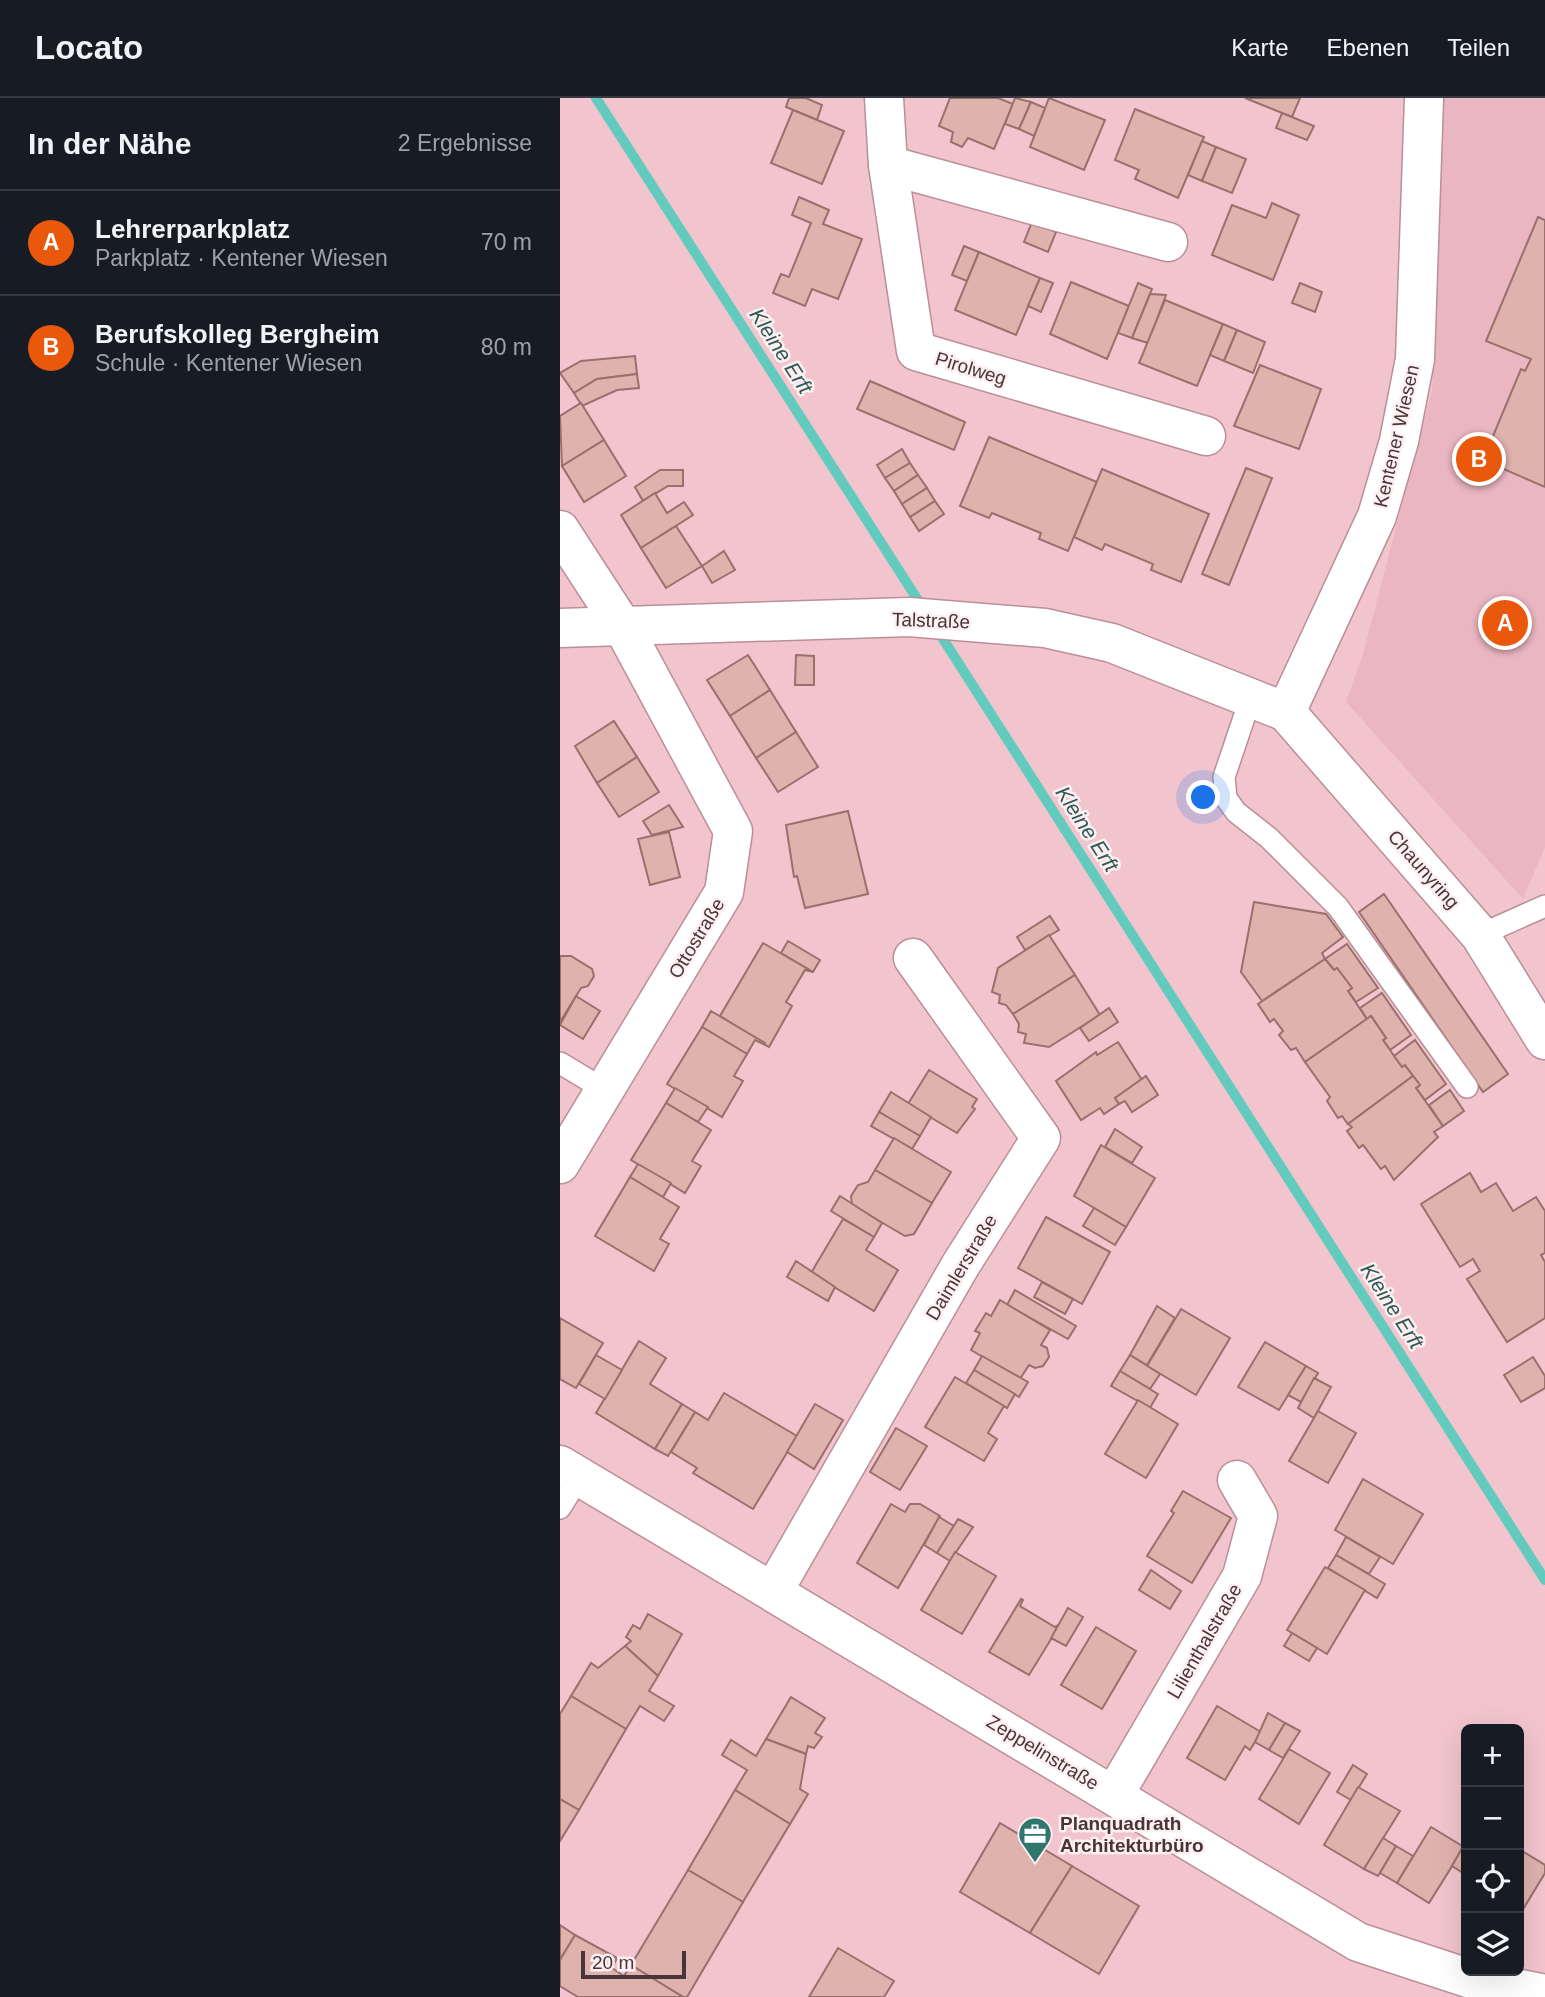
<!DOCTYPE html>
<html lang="de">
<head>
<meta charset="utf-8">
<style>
  :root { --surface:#171b24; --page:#242831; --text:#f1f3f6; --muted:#9ea1a6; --line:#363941; --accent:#ea580c }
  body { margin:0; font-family:Helvetica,sans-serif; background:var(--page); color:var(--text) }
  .controls { position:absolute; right:21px; bottom:21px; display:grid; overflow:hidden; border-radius:10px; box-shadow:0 7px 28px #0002 }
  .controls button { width:63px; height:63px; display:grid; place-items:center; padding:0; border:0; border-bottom:2px solid var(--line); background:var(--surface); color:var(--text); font:35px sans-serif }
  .scale { position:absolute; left:21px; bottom:18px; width:105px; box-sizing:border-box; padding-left:7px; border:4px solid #473539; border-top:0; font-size:19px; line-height:24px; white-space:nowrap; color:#473539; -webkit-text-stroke:5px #feeff2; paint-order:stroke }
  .you { position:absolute; left:644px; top:700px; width:24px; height:24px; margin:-18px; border:5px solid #fff; border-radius:50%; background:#1a73e8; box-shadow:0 0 0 10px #1a73e833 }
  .badge { display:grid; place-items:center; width:46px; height:46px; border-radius:50%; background:var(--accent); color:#fff; font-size:23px; font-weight:700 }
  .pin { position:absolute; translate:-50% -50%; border:4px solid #fff; box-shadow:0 2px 7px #0006 }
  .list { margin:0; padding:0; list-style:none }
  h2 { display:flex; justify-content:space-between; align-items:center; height:91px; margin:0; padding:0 28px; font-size:30px }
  h2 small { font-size:23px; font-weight:400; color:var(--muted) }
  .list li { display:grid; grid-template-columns:46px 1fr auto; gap:21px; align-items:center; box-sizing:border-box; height:105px; padding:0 28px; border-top:2px solid var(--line) }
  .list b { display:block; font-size:26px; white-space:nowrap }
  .list p { margin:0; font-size:23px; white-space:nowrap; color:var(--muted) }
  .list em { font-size:23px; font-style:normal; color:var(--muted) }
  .icon { flex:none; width:38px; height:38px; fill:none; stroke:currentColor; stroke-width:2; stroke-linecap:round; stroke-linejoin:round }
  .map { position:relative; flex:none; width:985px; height:1899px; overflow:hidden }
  header { display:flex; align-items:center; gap:42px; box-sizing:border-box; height:98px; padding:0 35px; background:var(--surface); border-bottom:2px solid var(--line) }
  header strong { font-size:33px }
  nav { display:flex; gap:38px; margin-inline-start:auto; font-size:24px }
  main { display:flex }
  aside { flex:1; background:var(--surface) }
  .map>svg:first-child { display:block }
  .built { fill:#eab6c1 }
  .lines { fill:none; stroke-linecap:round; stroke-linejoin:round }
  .stream { stroke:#62cbbe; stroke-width:10 }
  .building { fill:#dfb2ae; stroke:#99706c; stroke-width:2 }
  .service-casing { stroke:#ba8f98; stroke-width:24 }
  .minor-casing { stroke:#ba8f98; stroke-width:41 }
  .tertiary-casing { stroke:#ba8f98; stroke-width:41 }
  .service { stroke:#fff; stroke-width:21 }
  .minor { stroke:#fff; stroke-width:38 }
  .tertiary { stroke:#fff; stroke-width:38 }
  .labels { text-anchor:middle; stroke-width:5; stroke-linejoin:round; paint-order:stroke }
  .street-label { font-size:19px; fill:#473539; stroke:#feeff2 }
  .poi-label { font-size:19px; font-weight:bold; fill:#473539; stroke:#feeff2; text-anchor:start }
  .water-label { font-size:21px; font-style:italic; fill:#2c5a54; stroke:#feeff2 }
</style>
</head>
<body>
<header>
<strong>Locato</strong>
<nav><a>Karte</a><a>Ebenen</a><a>Teilen</a></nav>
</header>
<main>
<aside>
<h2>In der Nähe<small>2 Ergebnisse</small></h2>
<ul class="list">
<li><span class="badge">A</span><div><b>Lehrerparkplatz</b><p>Parkplatz · Kentener Wiesen</p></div><em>70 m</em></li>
<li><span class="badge">B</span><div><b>Berufskolleg Bergheim</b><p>Schule · Kentener Wiesen</p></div><em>80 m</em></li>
</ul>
</aside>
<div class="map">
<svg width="985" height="1899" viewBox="0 0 985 1899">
  <rect width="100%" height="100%" fill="#f2c5ce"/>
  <!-- built -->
  <path class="built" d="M 879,0 L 985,0 L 985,749 L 963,801 L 786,604 L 803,556 L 872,292 Z"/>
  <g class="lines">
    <!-- stream -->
    <g class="stream">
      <path d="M 36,0 L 363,510"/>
      <path d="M 376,530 L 985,1482"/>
    </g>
  </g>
  <!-- building -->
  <g class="building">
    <path d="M 229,0 L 246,0 L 262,7 L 257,22 L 226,9 Z"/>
    <path d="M 390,0 L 438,0 L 453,6 L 434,51 L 408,40 L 402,49 L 391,44 L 393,34 L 379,28 Z"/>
    <path d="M 455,0 L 471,4 L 459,31 L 445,26 Z"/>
    <path d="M 489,0 L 545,22 L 524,72 L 470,49 Z"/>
    <path d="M 685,0 L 740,0 L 732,19 Z"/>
    <path d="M 471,4 L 485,10 L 474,38 L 459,31 Z"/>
    <path d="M 575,11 L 644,39 L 618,100 L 575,81 L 579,72 L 555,62 Z"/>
    <path d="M 233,12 L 284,33 L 262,86 L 211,65 Z"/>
    <path d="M 722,15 L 754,28 L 747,42 L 716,30 Z"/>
    <path d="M 642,43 L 656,49 L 642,83 L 628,77 Z"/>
    <path d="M 656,49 L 686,61 L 672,95 L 642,83 Z"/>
    <path d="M 239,99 L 269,112 L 263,126 L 302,141 L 278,201 L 252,191 L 245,208 L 213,195 L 221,176 L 229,179 L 251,125 L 232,117 Z"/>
    <path d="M 712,105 L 739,117 L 713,182 L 652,157 L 672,107 L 706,120 Z"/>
    <path d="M 978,119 L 985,122 L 985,389 L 923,362 L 961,271 L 965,273 L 971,261 L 926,243 Z"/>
    <path d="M 472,124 L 496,134 L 488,154 L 464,144 Z"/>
    <path d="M 404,148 L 419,154 L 407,183 L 392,177 Z"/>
    <path d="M 419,154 L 480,180 L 456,237 L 395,212 Z"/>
    <path d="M 480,180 L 493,185 L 481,214 L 468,208 Z"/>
    <path d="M 511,184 L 569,208 L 547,261 L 490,236 Z"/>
    <path d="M 578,185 L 592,191 L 572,240 L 558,235 Z"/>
    <path d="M 740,185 L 762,194 L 755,214 L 732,205 Z"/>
    <path d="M 590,196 L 606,197 L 588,245 L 572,240 Z"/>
    <path d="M 605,202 L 663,226 L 637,288 L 579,265 Z"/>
    <path d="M 663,226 L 677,232 L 664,263 L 650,257 Z"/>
    <path d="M 677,232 L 705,244 L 693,275 L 664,263 Z"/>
    <path d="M 75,258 L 77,276 L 37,281 L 14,295 L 0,275 L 21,263 Z"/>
    <path d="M 700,267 L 761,291 L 739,351 L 674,328 Z"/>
    <path d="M 77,276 L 79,290 L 57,292 L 22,308 L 14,295 L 37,281 Z"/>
    <path d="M 310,283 L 405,324 L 394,352 L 297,311 Z"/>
    <path d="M 21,305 L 44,342 L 2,368 L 0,318 Z"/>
    <path d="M 429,339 L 537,384 L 508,453 L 479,441 L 481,435 L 432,415 L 429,420 L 400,408 Z"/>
    <path d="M 44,342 L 66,378 L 24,404 L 2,368 Z"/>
    <path d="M 342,351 L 350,365 L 325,380 L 317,367 Z"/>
    <path d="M 350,365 L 358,377 L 334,393 L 325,380 Z"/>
    <path d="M 686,370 L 712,380 L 669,487 L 642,476 Z"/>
    <path d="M 542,371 L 649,416 L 621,484 L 591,472 L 593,466 L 545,446 L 542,452 L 514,439 Z"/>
    <path d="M 100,372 L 123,372 L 123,388 L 108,388 L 83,403 L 75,389 Z"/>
    <path d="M 358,377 L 367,390 L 342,406 L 334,393 Z"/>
    <path d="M 367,390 L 375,403 L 350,419 L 342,406 Z"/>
    <path d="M 95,395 L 107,415 L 124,404 L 133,417 L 81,450 L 61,417 Z"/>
    <path d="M 375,403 L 384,416 L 359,433 L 350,419 Z"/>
    <path d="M 116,428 L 142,468 L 106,490 L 81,450 Z"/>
    <path d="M 164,453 L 175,472 L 152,485 L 142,468 Z"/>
    <path d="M 188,557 L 210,592 L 170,618 L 147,582 Z"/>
    <path d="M 236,557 L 254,558 L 254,587 L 235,587 Z"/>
    <path d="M 210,592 L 236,634 L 196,660 L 170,618 Z"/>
    <path d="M 54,623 L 77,659 L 37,685 L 15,648 Z"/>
    <path d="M 236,634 L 258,669 L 218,694 L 196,660 Z"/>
    <path d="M 77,659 L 99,694 L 59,719 L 37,685 Z"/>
    <path d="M 109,707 L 123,729 L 92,737 L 83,723 Z"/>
    <path d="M 288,713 L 308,796 L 245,810 L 237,778 L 234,779 L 226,727 Z"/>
    <path d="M 109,734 L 120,779 L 90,787 L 78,741 Z"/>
    <path d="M 824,796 L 948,976 L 923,994 L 799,814 Z"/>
    <path d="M 694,804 L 766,816 L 783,839 L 762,855 L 765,861 L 702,903 L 681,874 Z"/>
    <path d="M 490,818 L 499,832 L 465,852 L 457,839 Z"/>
    <path d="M 489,837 L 515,877 L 453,916 L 446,907 L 439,905 L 440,897 L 432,894 L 438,870 Z"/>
    <path d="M 228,843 L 260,862 L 253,874 L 221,855 Z"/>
    <path d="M 203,845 L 253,874 L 245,872 L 226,904 L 232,908 L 209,949 L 160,918 Z"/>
    <path d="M 787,846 L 818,890 L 796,904 L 788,893 L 792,890 L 777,870 L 774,872 L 765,861 Z"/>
    <path d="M 0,858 L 11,858 L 32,871 L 34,878 L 28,888 L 21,890 L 0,924 Z"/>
    <path d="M 765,861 L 774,872 L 777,870 L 792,890 L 788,893 L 807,921 L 745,964 L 736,950 L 731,952 L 719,937 L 723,933 L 714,921 L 710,924 L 698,906 Z"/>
    <path d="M 515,877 L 540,917 L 489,949 L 464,945 L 466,936 L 458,934 L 459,926 L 453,916 Z"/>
    <path d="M 822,895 L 851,937 L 830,952 L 823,942 L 826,940 L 811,918 L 807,921 L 800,910 Z"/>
    <path d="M 16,898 L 40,913 L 23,941 L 0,927 Z"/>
    <path d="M 549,910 L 558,924 L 529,943 L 520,930 Z"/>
    <path d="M 151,913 L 205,945 L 205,947 L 195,942 L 187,956 L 142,929 Z"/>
    <path d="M 811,918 L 826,940 L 823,942 L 842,969 L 845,967 L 853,978 L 788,1026 L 782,1018 L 778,1020 L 767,1003 L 770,999 L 745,964 Z"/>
    <path d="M 142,929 L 187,956 L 174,978 L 183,983 L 162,1019 L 107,986 Z"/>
    <path d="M 855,942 L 886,986 L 865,1002 L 856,990 L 860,987 L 845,967 L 842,969 L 834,958 Z"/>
    <path d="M 558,944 L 582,982 L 555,1000 L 559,1006 L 544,1016 L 540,1010 L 521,1022 L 496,983 L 536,954 L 537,957 Z"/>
    <path d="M 369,972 L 417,1001 L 412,1009 L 415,1011 L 397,1035 L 348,1006 Z"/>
    <path d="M 586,978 L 598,997 L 572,1014 L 565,1003 L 559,1006 L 555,1000 Z"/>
    <path d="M 853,978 L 860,987 L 856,990 L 883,1028 L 874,1034 L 878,1039 L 834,1082 L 825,1068 L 821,1071 L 803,1047 L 799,1050 L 787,1033 L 792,1029 L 788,1026 Z"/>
    <path d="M 115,990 L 148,1009 L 138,1024 L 106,1005 Z"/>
    <path d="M 890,992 L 904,1013 L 883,1028 L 869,1007 Z"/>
    <path d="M 331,994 L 371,1019 L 360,1038 L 319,1014 Z"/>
    <path d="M 106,1005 L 151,1032 L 132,1063 L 141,1068 L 125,1095 L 71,1062 Z"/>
    <path d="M 319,1014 L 360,1038 L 352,1051 L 311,1028 Z"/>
    <path d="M 555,1031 L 582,1049 L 572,1065 L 545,1049 Z"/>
    <path d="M 334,1040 L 391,1074 L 372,1105 L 315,1072 Z"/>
    <path d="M 541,1047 L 595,1080 L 566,1129 L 514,1098 Z"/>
    <path d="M 78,1066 L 111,1085 L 103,1099 L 70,1079 Z"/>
    <path d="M 315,1072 L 372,1105 L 354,1136 L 345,1138 L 292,1107 L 291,1098 L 298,1087 L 308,1084 Z"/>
    <path d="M 910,1075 L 921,1094 L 936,1085 L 953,1113 L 976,1099 L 985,1113 L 985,1155 L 981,1157 L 985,1164 L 985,1220 L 947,1244 L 907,1181 L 920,1173 L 913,1161 L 900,1169 L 861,1106 Z"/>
    <path d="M 70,1079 L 119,1109 L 100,1141 L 109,1146 L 94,1173 L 35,1138 Z"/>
    <path d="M 280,1098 L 322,1125 L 314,1139 L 271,1113 Z"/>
    <path d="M 534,1110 L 566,1129 L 555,1147 L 523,1128 Z"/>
    <path d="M 486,1119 L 550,1154 L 522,1206 L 458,1170 Z"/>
    <path d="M 283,1121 L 314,1139 L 306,1152 L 338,1172 L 314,1213 L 251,1175 Z"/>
    <path d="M 236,1163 L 275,1189 L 268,1203 L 227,1179 Z"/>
    <path d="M 482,1184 L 513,1201 L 505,1216 L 474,1199 Z"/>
    <path d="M 455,1192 L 516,1228 L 508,1241 L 447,1207 Z"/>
    <path d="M 440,1202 L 490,1232 L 481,1247 L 487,1250 L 489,1259 L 483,1268 L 475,1270 L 469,1267 L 460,1281 L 411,1252 L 420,1235 L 415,1233 L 426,1215 L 431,1218 Z"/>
    <path d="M 597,1208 L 615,1220 L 587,1267 L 570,1257 Z"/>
    <path d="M 621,1211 L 670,1240 L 636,1297 L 587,1268 Z"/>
    <path d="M 0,1220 L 43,1245 L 16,1290 L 0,1281 Z"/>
    <path d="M 79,1243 L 106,1260 L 90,1286 L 122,1306 L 95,1351 L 36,1315 Z"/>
    <path d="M 705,1244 L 746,1268 L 719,1312 L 678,1289 Z"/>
    <path d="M 36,1257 L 62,1272 L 45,1301 L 19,1286 Z"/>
    <path d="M 570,1257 L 600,1276 L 590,1291 L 560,1273 Z"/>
    <path d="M 422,1258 L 468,1284 L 459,1299 L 414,1272 Z"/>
    <path d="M 973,1259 L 985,1278 L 985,1290 L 961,1304 L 944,1277 Z"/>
    <path d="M 746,1268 L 758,1275 L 741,1304 L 728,1297 Z"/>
    <path d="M 414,1272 L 455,1296 L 447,1310 L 406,1285 Z"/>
    <path d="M 560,1273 L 598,1296 L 590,1310 L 551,1288 Z"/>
    <path d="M 395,1279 L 444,1308 L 428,1335 L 437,1341 L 424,1363 L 365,1329 Z"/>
    <path d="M 754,1280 L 771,1289 L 754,1320 L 738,1310 Z"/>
    <path d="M 164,1295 L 237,1338 L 193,1411 L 133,1375 L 137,1370 L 111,1354 L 135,1314 L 148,1322 Z"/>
    <path d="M 578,1302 L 618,1326 L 586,1380 L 545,1356 Z"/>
    <path d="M 122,1306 L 135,1314 L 108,1358 L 95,1351 Z"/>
    <path d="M 255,1306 L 283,1322 L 254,1371 L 227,1354 Z"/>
    <path d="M 758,1313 L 796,1335 L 768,1385 L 729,1363 Z"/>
    <path d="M 336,1330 L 367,1348 L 340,1392 L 310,1374 Z"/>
    <path d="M 803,1381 L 863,1416 L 833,1466 L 775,1432 Z"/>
    <path d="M 623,1393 L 671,1420 L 632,1485 L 587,1458 L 614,1415 L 611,1413 Z"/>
    <path d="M 331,1406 L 345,1414 L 350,1406 L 360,1406 L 380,1418 L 338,1490 L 297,1465 Z"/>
    <path d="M 379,1419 L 394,1428 L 377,1455 L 364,1447 Z"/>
    <path d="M 398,1421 L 413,1429 L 390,1463 L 377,1455 Z"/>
    <path d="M 786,1439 L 820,1459 L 809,1476 L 776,1457 Z"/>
    <path d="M 395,1454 L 436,1478 L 402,1536 L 361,1512 Z"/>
    <path d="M 776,1457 L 825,1486 L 817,1500 L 768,1470 Z"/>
    <path d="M 765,1469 L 805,1492 L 767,1556 L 727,1532 Z"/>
    <path d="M 591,1472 L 621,1493 L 610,1511 L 579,1492 Z"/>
    <path d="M 461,1501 L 463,1502 L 460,1508 L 495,1529 L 501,1525 L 469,1577 L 429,1554 Z"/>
    <path d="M 508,1510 L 523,1519 L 506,1548 L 491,1540 Z"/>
    <path d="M 88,1516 L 122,1536 L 98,1578 L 65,1548 L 71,1543 L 66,1539 L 73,1527 L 80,1531 Z"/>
    <path d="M 536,1529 L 576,1553 L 542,1611 L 501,1587 Z"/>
    <path d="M 732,1535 L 757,1550 L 749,1563 L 724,1548 Z"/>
    <path d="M 65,1548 L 98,1578 L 89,1593 L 114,1608 L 104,1623 L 80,1608 L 66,1631 L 11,1598 L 31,1565 L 38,1570 Z"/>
    <path d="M 11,1598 L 66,1631 L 19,1712 L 0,1701 L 0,1616 Z"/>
    <path d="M 231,1599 L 265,1620 L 255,1635 L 262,1639 L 254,1650 L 248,1648 L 246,1656 L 206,1641 Z"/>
    <path d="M 657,1608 L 701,1634 L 690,1652 L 685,1648 L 665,1682 L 627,1660 Z"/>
    <path d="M 708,1615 L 725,1625 L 709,1652 L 695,1644 Z"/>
    <path d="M 725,1625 L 740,1633 L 723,1660 L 709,1652 Z"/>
    <path d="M 206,1641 L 246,1656 L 240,1691 L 248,1696 L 230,1726 L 175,1692 L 187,1672 L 162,1657 L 171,1642 L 196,1658 Z"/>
    <path d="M 729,1651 L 770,1675 L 739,1726 L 699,1701 Z"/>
    <path d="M 793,1667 L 807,1676 L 791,1702 L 777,1694 Z"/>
    <path d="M 798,1689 L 840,1713 L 804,1771 L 764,1747 Z"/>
    <path d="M 175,1692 L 230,1726 L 183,1804 L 128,1772 Z"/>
    <path d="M 0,1701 L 19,1712 L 0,1743 Z"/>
    <path d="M 440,1725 L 512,1768 L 470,1835 L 400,1794 Z"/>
    <path d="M 871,1729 L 904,1749 L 869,1805 L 837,1785 Z"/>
    <path d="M 823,1740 L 836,1748 L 818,1778 L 804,1771 Z"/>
    <path d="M 906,1743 L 906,1777 L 892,1768 Z"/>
    <path d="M 836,1748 L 853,1758 L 837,1785 L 820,1775 Z"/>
    <path d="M 959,1751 L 985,1767 L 985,1775 L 959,1818 Z"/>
    <path d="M 512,1768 L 579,1808 L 539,1876 L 470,1835 Z"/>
    <path d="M 128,1772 L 183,1804 L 127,1899 L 123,1899 L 71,1867 Z"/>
    <path d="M 0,1827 L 15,1837 L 0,1862 Z"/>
    <path d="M 15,1837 L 57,1860 L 52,1870 L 64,1878 L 71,1867 L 123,1899 L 18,1899 L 0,1888 L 0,1862 Z"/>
    <path d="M 278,1850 L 334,1883 L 324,1899 L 249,1899 Z"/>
  </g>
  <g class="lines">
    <!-- service casing -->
    <g class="service-casing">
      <g id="service">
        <path d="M 691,599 L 664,679 L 666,700 L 676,714 L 709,740 L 778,809 L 907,989"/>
        <path d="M 920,837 L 985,808"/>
        <path d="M 0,965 L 45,992"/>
        <path d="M 0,1410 L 20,1378"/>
      </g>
    </g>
    <!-- minor casing -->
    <g class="minor-casing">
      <g id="minor">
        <path d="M 324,0 L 328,67 L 356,253 L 646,338"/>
        <path d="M 328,67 L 608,144"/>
        <path d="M 0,432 L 63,529 L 173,733 L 164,794 L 0,1066"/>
        <path d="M 726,614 L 817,418 L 839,343 L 855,261 L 864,0"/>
        <path d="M 0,1367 L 798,1844 L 911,1881 L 985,1896"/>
        <path d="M 214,1492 L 400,1168 L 481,1040 L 353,860"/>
        <path d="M 554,1697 L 682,1478 L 698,1418 L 677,1382"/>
      </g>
    </g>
    <!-- tertiary casing -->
    <g class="tertiary-casing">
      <path id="tertiary" d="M 0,530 L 349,519 L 485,530 L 552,545 L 726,614 L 920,837 L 985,942"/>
    </g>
    <!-- service -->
    <use href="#service" class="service"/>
    <!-- minor -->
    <use href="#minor" class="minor"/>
    <!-- tertiary -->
    <use href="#tertiary" class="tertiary"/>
  </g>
  <!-- icons -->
  <defs>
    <g id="office-pin" transform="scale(1.75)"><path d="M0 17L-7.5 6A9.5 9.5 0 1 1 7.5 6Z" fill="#2f766d" stroke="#feeff2"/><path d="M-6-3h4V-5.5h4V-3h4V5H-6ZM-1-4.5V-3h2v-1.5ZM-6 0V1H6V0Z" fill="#fff"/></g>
  </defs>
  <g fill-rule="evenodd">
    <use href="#office-pin" x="475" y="1736"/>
  </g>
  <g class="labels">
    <!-- street labels -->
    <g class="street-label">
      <text transform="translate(411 270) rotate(17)" y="7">Pirolweg</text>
      <text transform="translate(836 338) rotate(-77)" y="7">Kentener Wiesen</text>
      <text transform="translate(371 522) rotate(2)" y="7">Talstraße</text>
      <text transform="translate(864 771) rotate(49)" y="7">Chaunyring</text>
      <text transform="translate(136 840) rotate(-59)" y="7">Ottostraße</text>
      <text transform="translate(401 1169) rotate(-59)" y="7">Daimlerstraße</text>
      <text transform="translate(644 1543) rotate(-60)" y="7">Lilienthalstraße</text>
      <text transform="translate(483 1654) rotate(31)" y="7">Zeppelinstraße</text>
    </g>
    <!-- poi labels -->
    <g class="poi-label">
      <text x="500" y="1732">Planquadrath<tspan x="500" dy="22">Architekturbüro</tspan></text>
    </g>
    <!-- water labels -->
    <g class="water-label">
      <text transform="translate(221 253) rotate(57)" y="7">Kleine Erft</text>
      <text transform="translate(527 731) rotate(57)" y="7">Kleine Erft</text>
      <text transform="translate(832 1208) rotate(57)" y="7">Kleine Erft</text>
    </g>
  </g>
</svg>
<div class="controls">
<button>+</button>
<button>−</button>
<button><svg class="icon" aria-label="locate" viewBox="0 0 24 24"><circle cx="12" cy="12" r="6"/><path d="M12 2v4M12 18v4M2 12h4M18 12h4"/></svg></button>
<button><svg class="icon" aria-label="layers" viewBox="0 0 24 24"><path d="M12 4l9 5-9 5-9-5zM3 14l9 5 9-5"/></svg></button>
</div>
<div class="scale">20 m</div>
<div class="you"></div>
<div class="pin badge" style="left:945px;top:525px">A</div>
<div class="pin badge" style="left:919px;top:361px">B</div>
</div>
</main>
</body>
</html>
